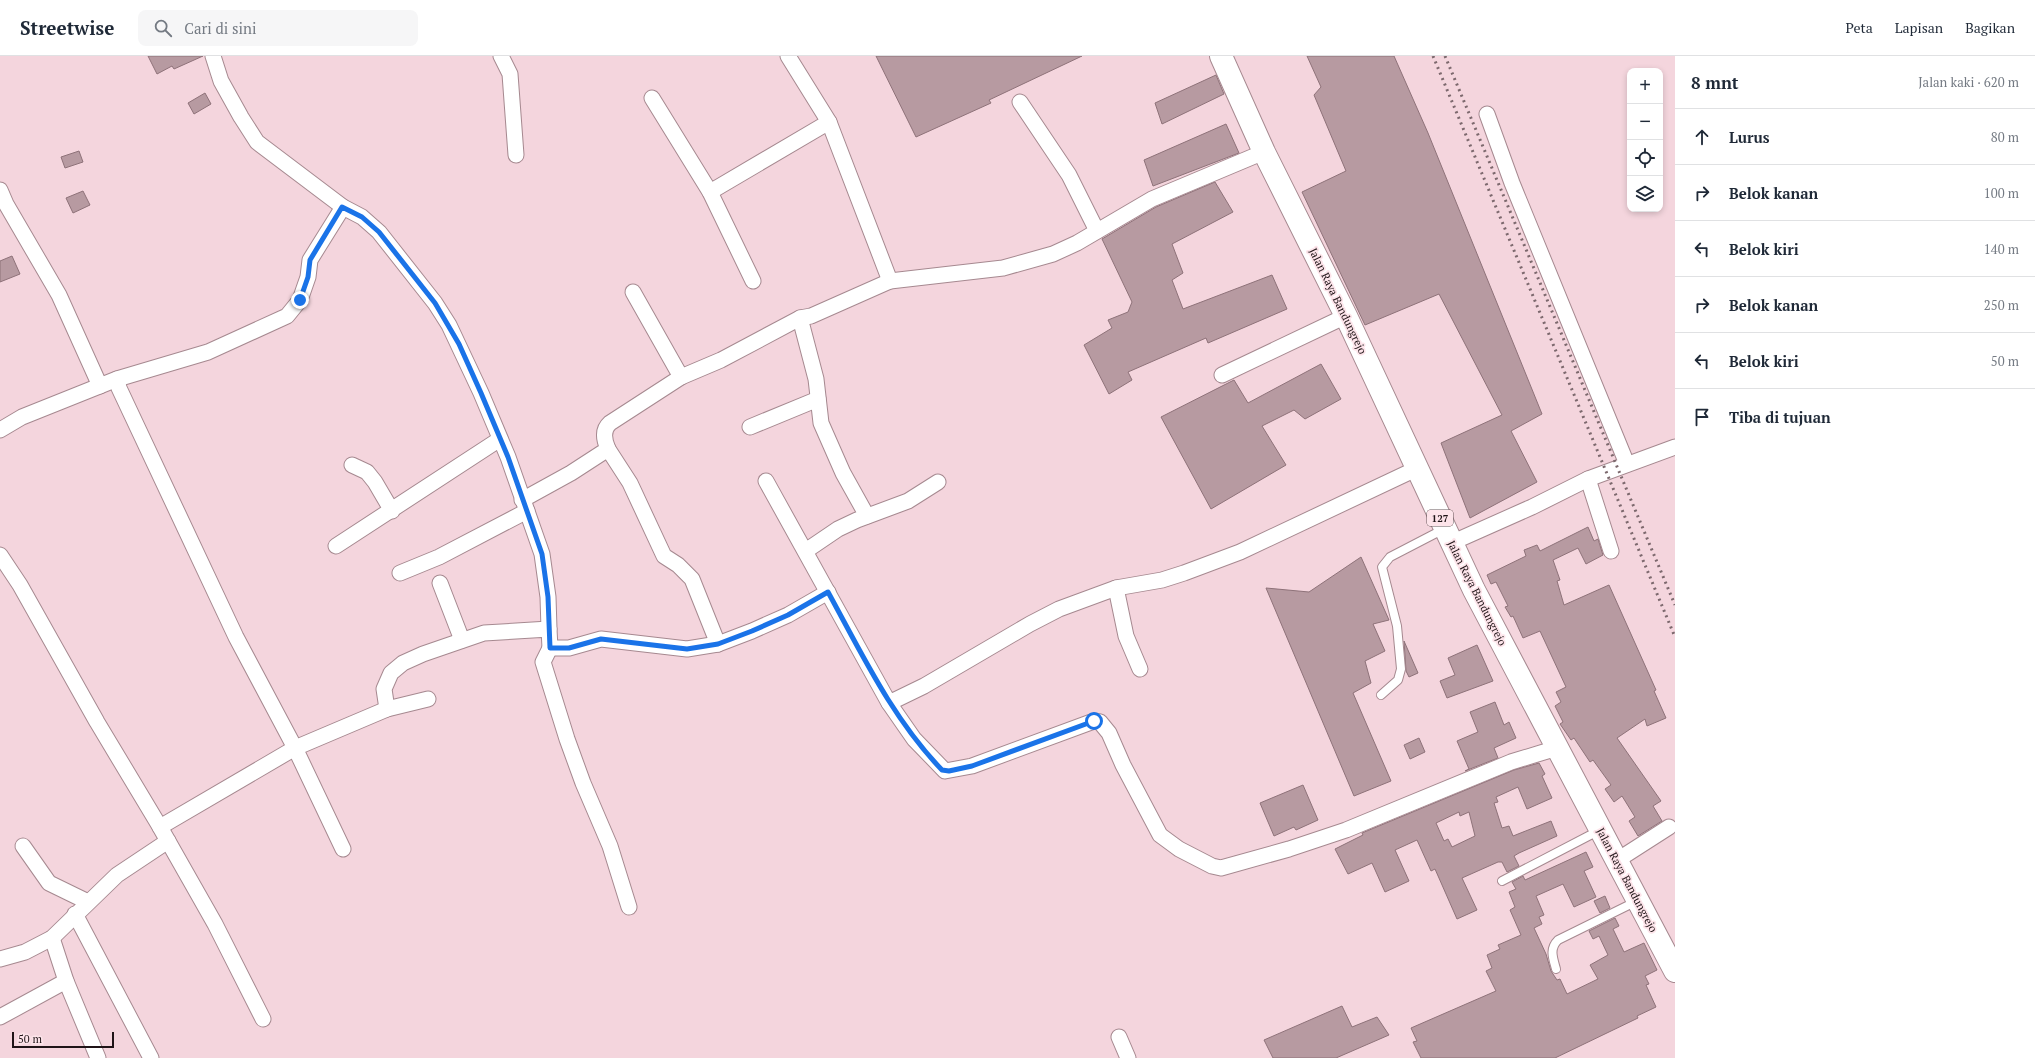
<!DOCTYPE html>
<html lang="id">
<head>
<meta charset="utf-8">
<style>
  :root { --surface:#fff; --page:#f6f6f7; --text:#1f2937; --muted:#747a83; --line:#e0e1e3 }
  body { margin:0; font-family:"PT Serif",serif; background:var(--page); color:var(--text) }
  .controls { position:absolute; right:12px; top:12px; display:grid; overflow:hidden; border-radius:8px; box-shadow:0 2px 6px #0003 }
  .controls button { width:36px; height:36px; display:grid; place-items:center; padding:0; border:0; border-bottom:1px solid var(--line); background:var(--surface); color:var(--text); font:20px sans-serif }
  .scale { position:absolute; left:12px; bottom:10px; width:102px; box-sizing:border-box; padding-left:4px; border:2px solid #1f1417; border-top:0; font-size:11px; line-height:14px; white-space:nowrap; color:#1f1417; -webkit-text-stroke:3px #fde4ea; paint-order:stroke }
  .stop { position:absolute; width:12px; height:12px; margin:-9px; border:3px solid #1a73e8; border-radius:50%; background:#fff }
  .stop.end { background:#1a73e8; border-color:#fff; box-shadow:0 1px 4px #0008 }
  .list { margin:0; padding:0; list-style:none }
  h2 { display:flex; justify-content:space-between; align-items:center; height:52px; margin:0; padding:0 16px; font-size:17px }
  h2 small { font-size:13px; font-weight:400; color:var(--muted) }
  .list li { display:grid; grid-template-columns:26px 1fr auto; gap:12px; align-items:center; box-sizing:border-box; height:56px; padding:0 16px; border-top:1px solid var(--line) }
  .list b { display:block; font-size:15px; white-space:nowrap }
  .list em { font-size:13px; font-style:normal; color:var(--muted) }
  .icon { flex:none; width:22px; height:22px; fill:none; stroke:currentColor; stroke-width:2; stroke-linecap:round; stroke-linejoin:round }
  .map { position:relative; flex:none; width:1675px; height:1002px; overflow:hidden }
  header { display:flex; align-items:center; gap:24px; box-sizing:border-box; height:56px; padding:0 20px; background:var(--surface); border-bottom:1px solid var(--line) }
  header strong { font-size:19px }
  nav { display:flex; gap:22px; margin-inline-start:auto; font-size:14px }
  .search { width:280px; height:36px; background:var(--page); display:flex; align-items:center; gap:10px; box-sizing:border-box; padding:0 14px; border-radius:8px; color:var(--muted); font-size:15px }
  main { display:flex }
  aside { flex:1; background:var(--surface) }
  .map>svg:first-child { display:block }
  .building { fill:#b79aa1; stroke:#8e7279; fill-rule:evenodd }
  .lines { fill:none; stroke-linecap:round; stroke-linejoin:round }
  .service-casing { stroke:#a68990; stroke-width:10 }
  .minor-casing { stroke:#a68990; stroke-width:17 }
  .primary-casing { stroke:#a68990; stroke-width:24 }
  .service { stroke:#fff; stroke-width:8 }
  .minor { stroke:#fff; stroke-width:15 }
  .primary { stroke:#fff; stroke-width:22 }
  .rail { stroke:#7c686d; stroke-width:3; stroke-dasharray:2 4; stroke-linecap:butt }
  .route { stroke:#1a73e8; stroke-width:5 }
  .labels { text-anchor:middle; stroke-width:3.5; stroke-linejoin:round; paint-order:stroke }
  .shield { fill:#fde4ea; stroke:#625256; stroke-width:1 }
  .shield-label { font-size:10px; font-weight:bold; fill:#1f1417 }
  .street-label { font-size:11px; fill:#1f1417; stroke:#fde4ea }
</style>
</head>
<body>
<header>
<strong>Streetwise</strong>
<div class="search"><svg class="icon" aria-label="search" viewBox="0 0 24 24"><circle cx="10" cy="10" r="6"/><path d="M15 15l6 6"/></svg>Cari di sini</div>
<nav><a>Peta</a><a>Lapisan</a><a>Bagikan</a></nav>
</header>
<main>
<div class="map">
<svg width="1675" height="1002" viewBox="0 0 1675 1002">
  <rect width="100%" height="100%" fill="#f4d5dd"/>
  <!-- building -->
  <g class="building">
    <path d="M 148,0 L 203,0 L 174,13 L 172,10 L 157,18 Z"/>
    <path d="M 876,0 L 1082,0 L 989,44 L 991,47 L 916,81 Z"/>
    <path d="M 1307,0 L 1394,0 L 1428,77 L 1542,358 L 1511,375 L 1537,426 L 1470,462 L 1441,387 L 1502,359 L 1439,238 L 1365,269 L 1302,136 L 1346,115 L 1314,39 L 1321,31 Z"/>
    <path d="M 1216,19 L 1224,38 L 1162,68 L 1155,47 Z"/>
    <path d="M 205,37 L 211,48 L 194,58 L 188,47 Z"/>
    <path d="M 1226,68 L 1239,97 L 1153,130 L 1144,104 Z"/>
    <path d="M 79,95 L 83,106 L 65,112 L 61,101 Z"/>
    <path d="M 1215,126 L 1233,156 L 1172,188 L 1183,217 L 1172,224 L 1183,253 L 1272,219 L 1287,253 L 1208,287 L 1206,282 L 1128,316 L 1132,324 L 1109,338 L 1084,289 L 1112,272 L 1108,264 L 1128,256 L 1132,246 L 1102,183 L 1156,151 Z"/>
    <path d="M 83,135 L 90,149 L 73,157 L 66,142 Z"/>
    <path d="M 12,200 L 20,218 L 0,226 L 0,205 Z"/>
    <path d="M 1321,308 L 1341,343 L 1305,363 L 1294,354 L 1262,370 L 1286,409 L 1211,453 L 1161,361 L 1234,324 L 1248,347 Z"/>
    <path d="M 1588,471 L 1594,485 L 1598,483 L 1603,499 L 1586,508 L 1578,492 L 1553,504 L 1560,524 L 1557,525 L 1564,549 L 1609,529 L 1656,634 L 1654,635 L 1666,662 L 1647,670 L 1645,663 L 1617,682 L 1661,745 L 1653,750 L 1662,765 L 1638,780 L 1629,765 L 1635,761 L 1622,740 L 1614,746 L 1605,733 L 1611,729 L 1593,704 L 1590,706 L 1574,682 L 1571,684 L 1560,668 L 1563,666 L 1555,650 L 1561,646 L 1556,636 L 1566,631 L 1540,575 L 1523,582 L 1513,560 L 1511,561 L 1505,551 L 1508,550 L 1496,526 L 1491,528 L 1487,519 L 1526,500 L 1524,494 L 1537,489 L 1540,495 Z"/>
    <path d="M 1361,501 L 1389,564 L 1373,568 L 1385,595 L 1365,605 L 1371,627 L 1353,637 L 1391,725 L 1354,740 L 1266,532 L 1309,536 Z"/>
    <path d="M 1404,585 L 1418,617 L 1409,621 L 1406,615 Z"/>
    <path d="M 1477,589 L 1493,625 L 1447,642 L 1440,625 L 1455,619 L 1448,602 Z"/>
    <path d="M 1495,646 L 1504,669 L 1509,666 L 1516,682 L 1494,692 L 1498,702 L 1465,715 L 1469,713 L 1457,685 L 1478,676 L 1470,656 Z"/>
    <path d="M 1419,682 L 1425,696 L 1410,703 L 1404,689 Z"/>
    <path d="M 1539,707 L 1545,718 L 1542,720 L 1552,742 L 1527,753 L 1518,731 L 1496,741 L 1498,746 L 1494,747 L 1502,772 L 1509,770 L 1513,780 L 1551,765 L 1557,780 L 1519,797 L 1514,800 L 1519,810 L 1507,816 L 1502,806 L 1498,806 L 1462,822 L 1477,854 L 1457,863 L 1435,813 L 1431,815 L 1417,784 L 1395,794 L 1409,825 L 1385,836 L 1372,807 L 1348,818 L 1335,793 L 1363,779 L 1362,777 L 1514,714 ZM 1459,756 L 1460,760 L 1469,756 L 1475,780 L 1452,791 L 1448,783 L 1444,785 L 1436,767 Z"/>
    <path d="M 1303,729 L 1318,764 L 1296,774 L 1294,771 L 1274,780 L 1260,747 Z"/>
    <path d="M 1586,796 L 1593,811 L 1584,815 L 1596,841 L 1574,851 L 1563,828 L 1536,840 L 1544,859 L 1539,861 L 1542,868 L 1534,872 L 1546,898 L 1551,915 L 1557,924 L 1560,923 L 1567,938 L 1598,923 L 1590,909 L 1608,899 L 1599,880 L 1593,883 L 1589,875 L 1615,862 L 1619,870 L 1613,873 L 1624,896 L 1644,887 L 1657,914 L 1645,920 L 1649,928 L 1646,929 L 1656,951 L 1637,960 L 1638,962 L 1555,1002 L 1421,1002 L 1413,986 L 1417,985 L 1411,972 L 1496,935 L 1486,915 L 1492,912 L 1487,899 L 1500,893 L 1498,889 L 1521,879 L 1510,854 L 1515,851 L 1509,836 L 1516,833 L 1512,826 L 1523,820 L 1525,824 Z"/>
    <path d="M 1605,840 L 1610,852 L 1600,857 L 1594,845 Z"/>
    <path d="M 1342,950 L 1352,971 L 1377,961 L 1389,979 L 1336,1002 L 1273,1002 L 1264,984 Z"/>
  </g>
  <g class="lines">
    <!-- service casing -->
    <g class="service-casing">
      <g id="service">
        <path d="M 1381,639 L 1398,624 L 1401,613 L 1397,570 L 1382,511 L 1390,501 L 1444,473"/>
        <path d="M 1502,825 L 1600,774"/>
        <path d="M 1556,913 C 1553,902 1549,893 1558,884 L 1637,845"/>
      </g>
    </g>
    <!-- minor casing -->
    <g class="minor-casing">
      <g id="minor">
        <path d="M 213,0 L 221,25 L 241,61 L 257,86 L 343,151 L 362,161 L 379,176 L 435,247 L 449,269 L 481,337 L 508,401 L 542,498 L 548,541 L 549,573"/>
        <path d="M 501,0 L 510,18 L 516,99"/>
        <path d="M 788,0 L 829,66 L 890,225"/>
        <path d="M 652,42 L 710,136 L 753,225"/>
        <path d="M 1020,46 L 1069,119 L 1097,175"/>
        <path d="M 1487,58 L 1512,127 L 1627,408"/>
        <path d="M 0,134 L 6,148 L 59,239 L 100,330"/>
        <path d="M 710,136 L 829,66"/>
        <path d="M 633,236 L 681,321"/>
        <path d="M 800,262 L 816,323 L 821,367 L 843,417 L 867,460"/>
        <path d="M 1222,319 L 1346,260"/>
        <path d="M 117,323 L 119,332 L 236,581 L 295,692 L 343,793"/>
        <path d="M 750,371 L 818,343"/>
        <path d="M 0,374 L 22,361 L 117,323 L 208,296 L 287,260 L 300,244 L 308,221 L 310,204 L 343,151"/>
        <path d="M 608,393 L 630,427 L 664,500 L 678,509 L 692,523 L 718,588"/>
        <path d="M 352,409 L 367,416 L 375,426 L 392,455"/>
        <path d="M 1588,423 L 1611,495"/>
        <path d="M 766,425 L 889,647 L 924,630 L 1030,568 L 1059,553 L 1116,532 L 1162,524 L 1184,517 L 1240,496 L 1418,412"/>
        <path d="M 522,444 L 571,417 L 608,393 C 604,384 602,374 610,367 L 681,321 L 721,304 L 800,262 L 811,260 L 890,225 L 1003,212 L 1053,198 L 1077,187 L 1152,143 L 1264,96"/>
        <path d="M 1451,487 L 1532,451 L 1588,423 L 1675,391"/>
        <path d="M 336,490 L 500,383"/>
        <path d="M 804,492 L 810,492 L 838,473 L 857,464 L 908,445 L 938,426"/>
        <path d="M 0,499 L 20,529 L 97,666 L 160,771 L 215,868 L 263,963"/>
        <path d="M 400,517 L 439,501 L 527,455"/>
        <path d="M 440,527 L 462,584"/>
        <path d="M 1116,532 L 1126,580 L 1140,613"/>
        <path d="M 550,592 L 543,606 L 567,683 L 583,727 L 610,790 L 629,851"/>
        <path d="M 889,647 L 914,683 L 945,715 L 972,710 L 1094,665 L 1100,666 L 1109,677 L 1123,709 L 1160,779 L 1179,793 L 1212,810 L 1221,812 L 1289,793 L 1346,774 L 1511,706 L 1557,692"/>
        <path d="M 387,653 L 384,633 L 391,617 L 403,607 L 423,598 L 484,577 L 549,573 L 550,592 L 569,592 L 601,583 L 687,593 L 718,588 L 752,575 L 788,559 L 828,536"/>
        <path d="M 160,771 L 295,692 L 387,653 L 428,643"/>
        <path d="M 23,790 L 49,827 L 88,846"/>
        <path d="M 1616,805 L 1669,771"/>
        <path d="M 75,858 L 151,1002"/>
        <path d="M 0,903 L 25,896 L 52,882 L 117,819 L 168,785"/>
        <path d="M 66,925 L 98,1002"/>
        <path d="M 0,961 L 66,925 L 52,882"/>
        <path d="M 1119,981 L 1128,1002"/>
      </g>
    </g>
    <!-- primary casing -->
    <g class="primary-casing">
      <path id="primary" d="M 1221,0 L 1264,96 L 1346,260 L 1474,534 L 1675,915"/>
    </g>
    <!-- service -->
    <use href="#service" class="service"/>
    <!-- minor -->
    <use href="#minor" class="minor"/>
    <!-- primary -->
    <use href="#primary" class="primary"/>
    <!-- rail -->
    <g class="rail">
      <path d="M 1433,0 L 1675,581"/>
      <path d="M 1445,0 L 1675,549"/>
    </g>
  </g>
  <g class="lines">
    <!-- route -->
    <path class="route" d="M 300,244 L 308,221 L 310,204 L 342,151 L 362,161 L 379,176 L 435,247 L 459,288 L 481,337 L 508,401 L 542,498 L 548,541 L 550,592 L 569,592 L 601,583 L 687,593 L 718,588 L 752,575 L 788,559 L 828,536 C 862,598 892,662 942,714 L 949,715 L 972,710 L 1094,665"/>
  </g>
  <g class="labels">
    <!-- shield labels -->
    <rect class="shield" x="1427" y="454" width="26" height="16" rx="3"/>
    <g class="shield-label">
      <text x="1440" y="466">127</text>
    </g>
    <!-- street labels -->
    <g class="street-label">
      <text transform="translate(1338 245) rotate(64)" y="4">Jalan Raya Bandungrejo</text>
      <text transform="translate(1477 537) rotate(63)" y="4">Jalan Raya Bandungrejo</text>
      <text transform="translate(1627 824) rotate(62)" y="4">Jalan Raya Bandungrejo</text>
    </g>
  </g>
</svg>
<div class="controls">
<button>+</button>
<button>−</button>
<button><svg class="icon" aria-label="locate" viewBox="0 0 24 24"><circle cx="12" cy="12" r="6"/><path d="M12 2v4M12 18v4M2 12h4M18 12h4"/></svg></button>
<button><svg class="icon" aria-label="layers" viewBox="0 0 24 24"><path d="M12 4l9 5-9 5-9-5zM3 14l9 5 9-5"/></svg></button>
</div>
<div class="scale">50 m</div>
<div class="stop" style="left:1094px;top:665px"></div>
<div class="stop end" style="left:300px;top:244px"></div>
</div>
<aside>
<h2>8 mnt<small>Jalan kaki · 620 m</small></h2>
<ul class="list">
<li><svg class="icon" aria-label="ahead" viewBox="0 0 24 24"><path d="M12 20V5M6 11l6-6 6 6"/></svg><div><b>Lurus</b></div><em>80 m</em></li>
<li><svg class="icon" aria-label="right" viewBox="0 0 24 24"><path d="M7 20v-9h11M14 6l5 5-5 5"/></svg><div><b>Belok kanan</b></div><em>100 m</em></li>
<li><svg class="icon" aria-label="left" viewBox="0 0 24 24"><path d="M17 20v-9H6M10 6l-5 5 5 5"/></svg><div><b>Belok kiri</b></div><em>140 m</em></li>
<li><svg class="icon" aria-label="right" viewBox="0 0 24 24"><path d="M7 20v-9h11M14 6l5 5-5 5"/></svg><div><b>Belok kanan</b></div><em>250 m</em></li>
<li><svg class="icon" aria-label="left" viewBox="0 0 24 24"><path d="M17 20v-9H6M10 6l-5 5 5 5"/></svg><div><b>Belok kiri</b></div><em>50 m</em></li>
<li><svg class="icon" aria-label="arrive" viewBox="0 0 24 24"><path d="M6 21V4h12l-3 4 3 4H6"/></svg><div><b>Tiba di tujuan</b></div></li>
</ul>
</aside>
</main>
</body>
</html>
